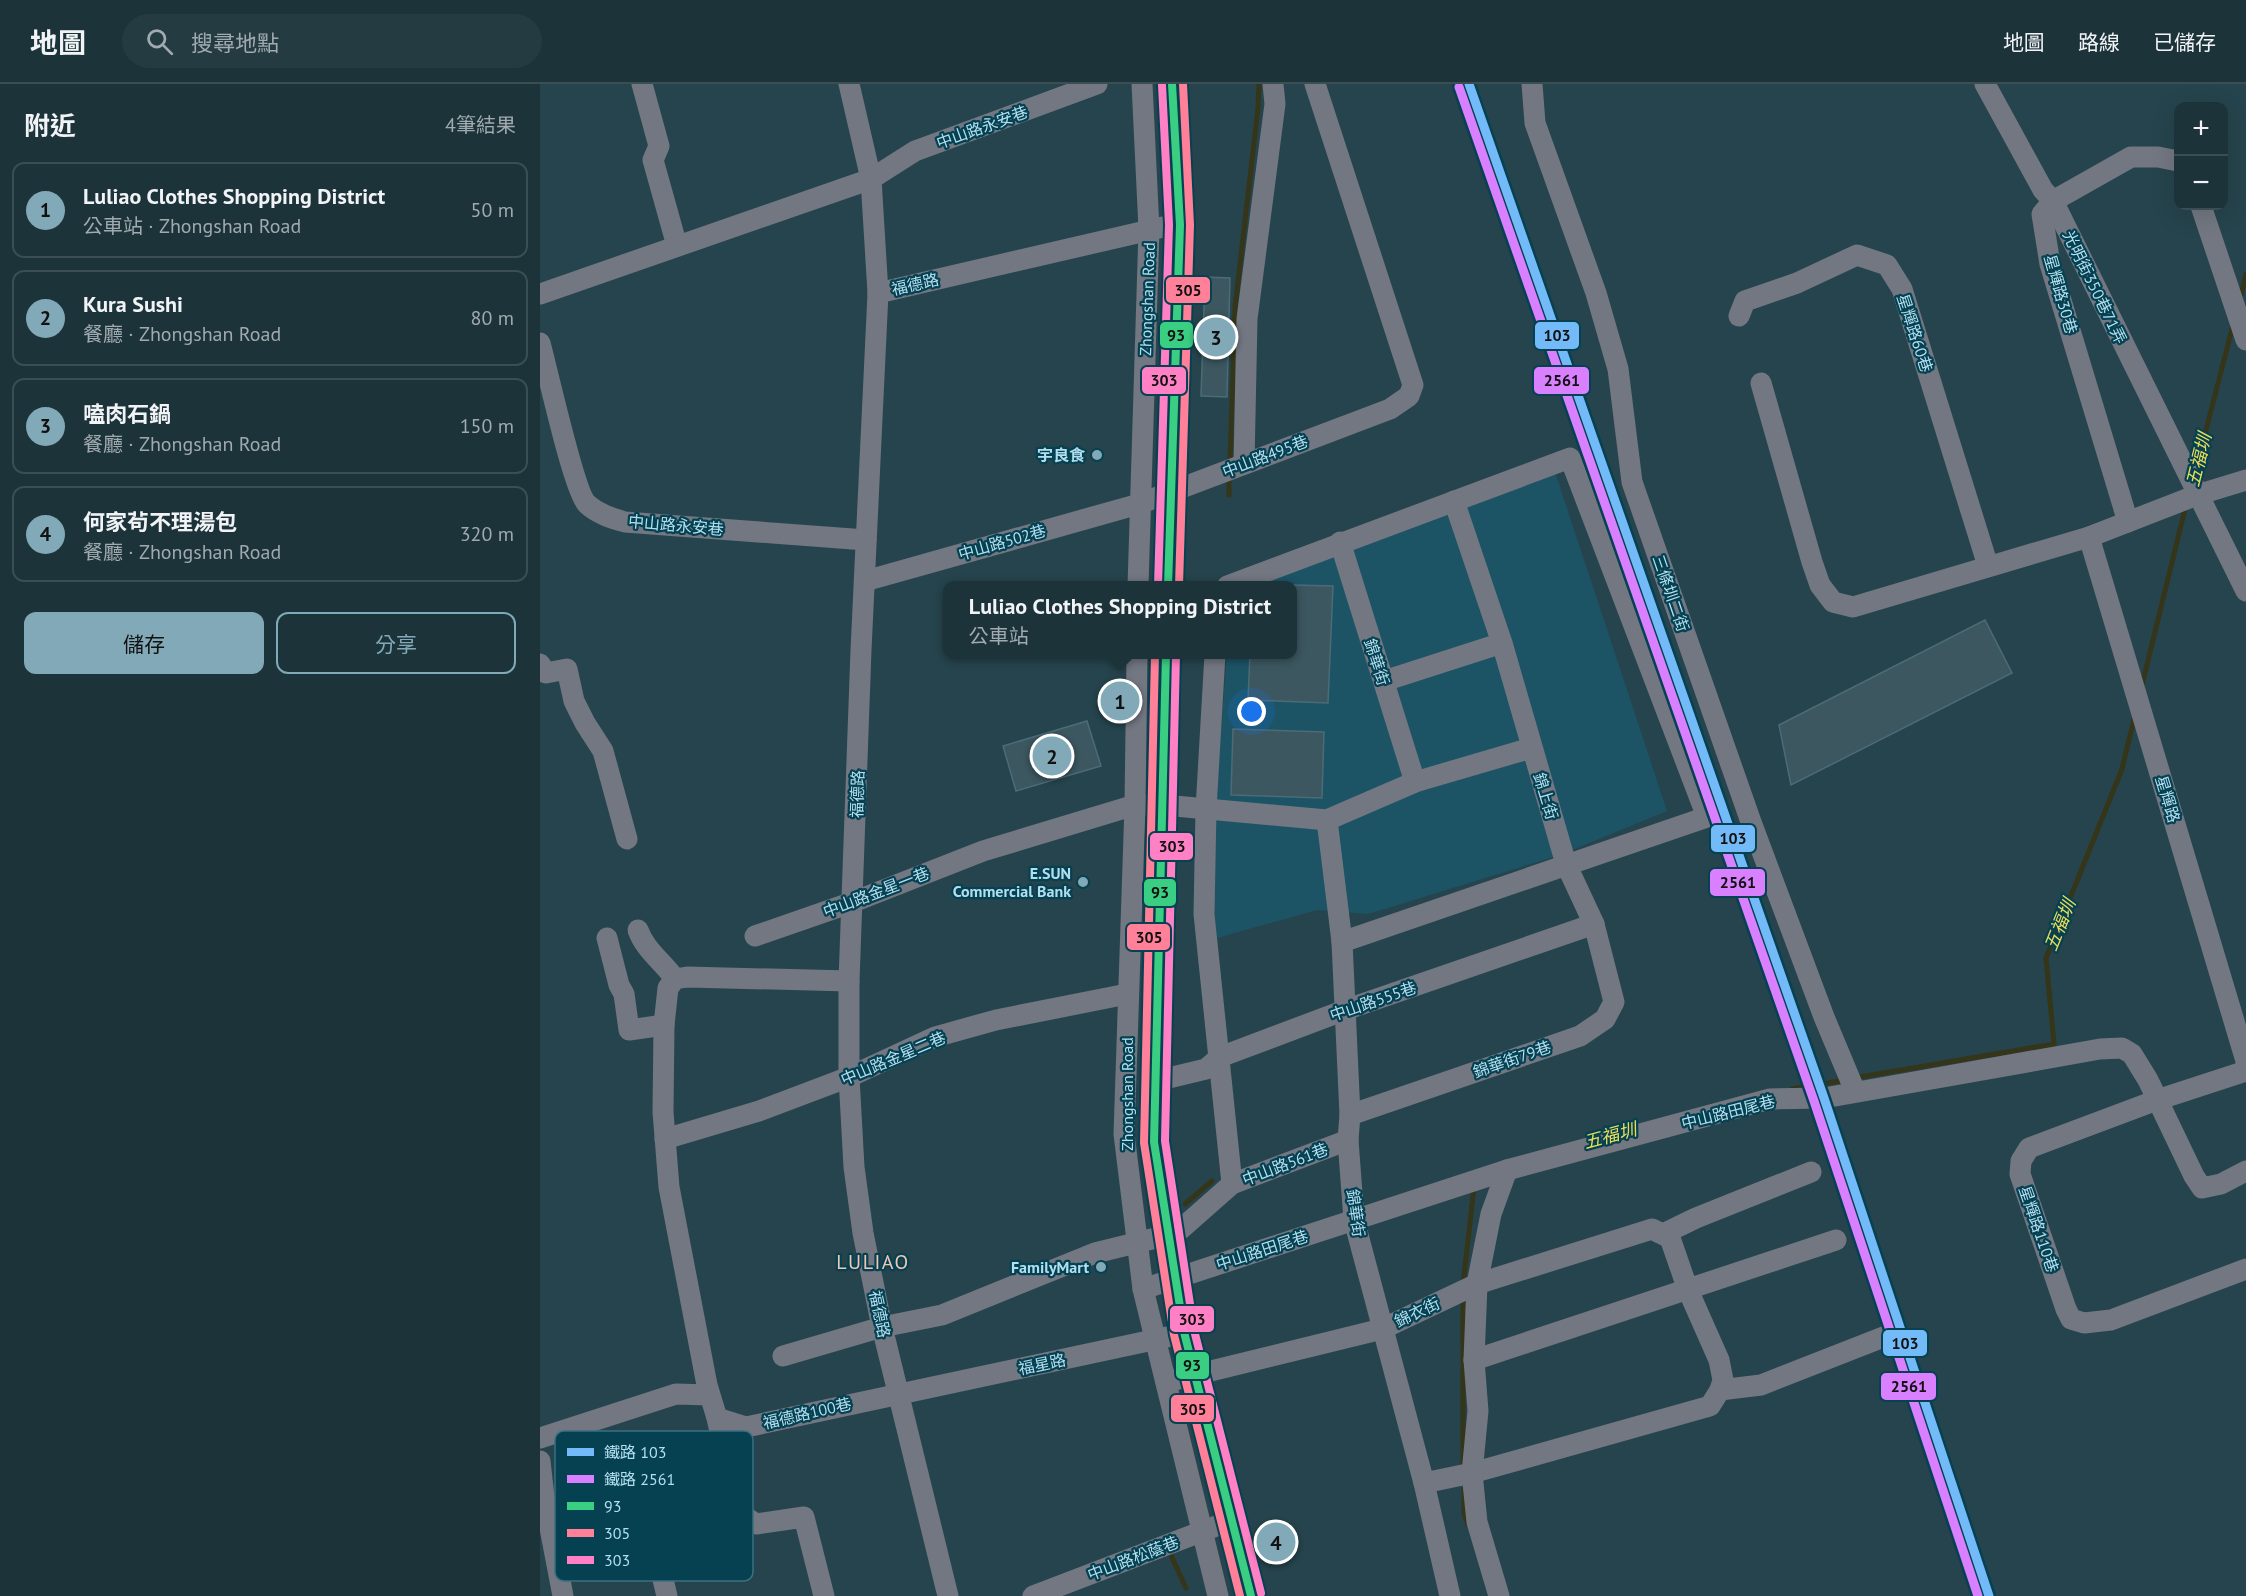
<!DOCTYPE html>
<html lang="zh-TW">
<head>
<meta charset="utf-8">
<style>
  :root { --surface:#1c333a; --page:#253b42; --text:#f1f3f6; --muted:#a0aaaf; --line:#3a4e54; --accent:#81a9b7 }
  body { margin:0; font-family:"PT Sans","Noto Sans TC",sans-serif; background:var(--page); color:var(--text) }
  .controls { position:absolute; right:18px; top:18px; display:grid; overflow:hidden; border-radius:12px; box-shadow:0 6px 24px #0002 }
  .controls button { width:54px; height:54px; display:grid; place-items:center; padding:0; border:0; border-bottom:2px solid var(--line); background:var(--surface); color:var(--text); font:30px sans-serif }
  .you { position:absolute; left:712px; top:628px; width:21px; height:21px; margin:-15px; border:4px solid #fff; border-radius:50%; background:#1a73e8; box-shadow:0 0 0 9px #1a73e833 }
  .badge { display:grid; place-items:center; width:39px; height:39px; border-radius:50%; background:var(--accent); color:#111; font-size:20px; font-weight:700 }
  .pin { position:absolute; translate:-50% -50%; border:3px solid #fff; box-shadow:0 2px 6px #0006 }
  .popup { position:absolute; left:403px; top:497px; width:354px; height:78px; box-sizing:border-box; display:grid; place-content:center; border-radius:12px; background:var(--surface); filter:drop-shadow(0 2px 4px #0005); font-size:20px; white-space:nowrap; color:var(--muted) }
  .popup b { font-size:22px; color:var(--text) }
  .popup::after { content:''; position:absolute; left:50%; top:100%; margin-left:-12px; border:12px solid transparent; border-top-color:var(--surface) }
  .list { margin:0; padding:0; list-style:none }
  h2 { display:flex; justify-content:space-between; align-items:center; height:78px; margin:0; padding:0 24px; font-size:26px }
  h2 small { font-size:20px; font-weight:400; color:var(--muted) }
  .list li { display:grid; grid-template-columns:39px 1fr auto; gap:18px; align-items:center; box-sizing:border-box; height:96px; margin:0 12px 12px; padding:0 12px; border:2px solid var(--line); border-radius:12px }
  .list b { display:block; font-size:22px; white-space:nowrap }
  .list p { margin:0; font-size:20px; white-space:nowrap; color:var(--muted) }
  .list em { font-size:20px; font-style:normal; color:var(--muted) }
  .actions { display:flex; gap:12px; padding:18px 24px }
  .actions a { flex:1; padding:14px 0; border:2px solid var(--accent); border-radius:12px; text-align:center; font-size:21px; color:var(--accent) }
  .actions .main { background:var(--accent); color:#111 }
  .icon { flex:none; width:33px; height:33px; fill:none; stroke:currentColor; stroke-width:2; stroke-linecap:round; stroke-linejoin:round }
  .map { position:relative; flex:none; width:1706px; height:1512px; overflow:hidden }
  header { display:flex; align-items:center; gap:36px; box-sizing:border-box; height:84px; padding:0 30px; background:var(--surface); border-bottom:2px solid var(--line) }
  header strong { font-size:28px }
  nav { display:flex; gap:33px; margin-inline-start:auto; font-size:21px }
  .search { width:420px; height:54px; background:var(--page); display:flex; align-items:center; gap:15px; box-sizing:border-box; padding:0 21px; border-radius:33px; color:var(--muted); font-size:22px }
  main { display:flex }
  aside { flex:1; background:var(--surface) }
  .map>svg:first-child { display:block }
  .built { fill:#1c5466 }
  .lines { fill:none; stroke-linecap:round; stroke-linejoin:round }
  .stream { stroke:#353519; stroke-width:5 }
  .building { fill:#3c5760; stroke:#4b6c77; stroke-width:1.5 }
  .minor { stroke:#727782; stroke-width:21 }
  .bus-1-casing { stroke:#064152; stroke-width:12 }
  .bus-2-casing { stroke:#064152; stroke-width:12 }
  .bus-3-casing { stroke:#064152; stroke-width:12 }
  .bus-1 { stroke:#3ace82; stroke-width:8 }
  .bus-2 { stroke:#ff8098; stroke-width:8 }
  .bus-3 { stroke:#ff80c5; stroke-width:8 }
  .rail-1-casing { stroke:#064152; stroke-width:14 }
  .rail-2-casing { stroke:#064152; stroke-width:14 }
  .rail-1 { stroke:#73baf8; stroke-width:9 }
  .rail-2 { stroke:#d880ff; stroke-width:9 }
  .poi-dot { fill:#81a9b7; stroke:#064152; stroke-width:2 }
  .labels { text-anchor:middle; stroke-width:4.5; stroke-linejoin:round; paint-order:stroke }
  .street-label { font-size:16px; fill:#b2dff0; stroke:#064152 }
  .poi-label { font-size:16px; font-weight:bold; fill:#b2dff0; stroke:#064152; text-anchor:end }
  .water-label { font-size:18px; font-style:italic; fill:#e9dc59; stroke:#064152 }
  .quarter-label { font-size:20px; letter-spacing:1.5px; fill:#f5c6b2; stroke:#064152 }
  .key { fill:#064152; stroke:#3a7081; stroke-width:1.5 }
  .key-label { font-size:16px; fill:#b2dff0 }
  .line-badge { stroke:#064152; stroke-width:2 }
  .pale-badge-label { font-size:16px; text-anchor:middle; font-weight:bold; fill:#111 }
</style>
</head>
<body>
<header>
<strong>地圖</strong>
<div class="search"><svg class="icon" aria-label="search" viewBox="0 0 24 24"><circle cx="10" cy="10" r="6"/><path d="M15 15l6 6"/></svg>搜尋地點</div>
<nav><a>地圖</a><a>路線</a><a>已儲存</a></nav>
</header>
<main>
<aside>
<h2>附近<small>4筆結果</small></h2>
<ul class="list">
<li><span class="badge">1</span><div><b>Luliao Clothes Shopping District</b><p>公車站 · Zhongshan Road</p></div><em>50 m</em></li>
<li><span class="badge">2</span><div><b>Kura Sushi</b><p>餐廳 · Zhongshan Road</p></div><em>80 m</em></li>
<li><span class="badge">3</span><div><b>嗑肉石鍋</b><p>餐廳 · Zhongshan Road</p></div><em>150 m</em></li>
<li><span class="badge">4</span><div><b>何家茍不理湯包</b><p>餐廳 · Zhongshan Road</p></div><em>320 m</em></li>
</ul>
<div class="actions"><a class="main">儲存</a><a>分享</a></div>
</aside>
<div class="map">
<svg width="1706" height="1512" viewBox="0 0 1706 1512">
  <rect width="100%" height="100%" fill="#26444d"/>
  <!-- built -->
  <path class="built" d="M 1015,388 L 1127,727 L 1020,771 L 828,830 L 777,826 L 677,854 L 670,781 L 687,571 L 752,570 L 752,502 L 714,501 Z"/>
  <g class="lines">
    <!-- stream -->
    <g class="stream">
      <path d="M 1700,215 L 1706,190"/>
      <path d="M 690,379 L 695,224 L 718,24 L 719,0"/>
      <path d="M 1655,389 L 1693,241"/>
      <path d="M 689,411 L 689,391"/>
      <path d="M 1602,601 L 1646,421"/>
      <path d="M 1314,994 L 1514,960 L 1506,874 L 1582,685 L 1595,631"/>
      <path d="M 1252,1005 L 1305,996"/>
      <path d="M 645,1120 L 672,1097"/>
      <path d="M 923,1201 L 934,1103"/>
      <path d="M 923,1214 L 923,1384"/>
      <path d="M 924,1405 L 924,1429 L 928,1441"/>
      <path d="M 630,1469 L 646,1504"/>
    </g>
  </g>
  <!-- building -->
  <g class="building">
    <path d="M 665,193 L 690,194 L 687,313 L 661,312 Z"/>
    <path d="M 753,501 L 793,502 L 788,619 L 708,616 L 710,570 L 753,570 Z"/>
    <path d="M 1445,536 L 1472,589 L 1251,701 L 1239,641 Z"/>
    <path d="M 547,637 L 561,682 L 476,707 L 463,662 Z"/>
    <path d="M 693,645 L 784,648 L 782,714 L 691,711 Z"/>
  </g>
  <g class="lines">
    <!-- minor -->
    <g class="minor">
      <path d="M 102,0 L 119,62 L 113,76 L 137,162"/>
      <path d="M 309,0 L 331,95 L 338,209 L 321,566 L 309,897 L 309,993 L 314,1083 L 323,1149 L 342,1243 L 408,1512"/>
      <path d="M 992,0 L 995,39 L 1056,209 L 1078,285 L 1092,398 L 1211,738 L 1284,933 L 1315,1007"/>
      <path d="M 1445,0 L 1503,106 L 1513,117 L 1706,507"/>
      <path d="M 1661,122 L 1706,256"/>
      <path d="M 338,209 L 623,143"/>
      <path d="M 0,210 L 331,95 L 375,67 L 557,0"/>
      <path d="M 1199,232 L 1205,217 L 1257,199 L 1317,171 L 1347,181 L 1362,205 L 1448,482"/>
      <path d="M 0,259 C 7,284 34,408 47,420 C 58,430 71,434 85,438 L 326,456"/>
      <path d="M 1221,299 L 1272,478 L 1280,501 L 1293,518 L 1313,523 L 1549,453"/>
      <path d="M 704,380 L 707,235 L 735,20 L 733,0"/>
      <path d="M 1706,396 L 1657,411 L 1549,453 L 1706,977"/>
      <path d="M 1588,438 L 1510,180 L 1502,130 L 1513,117 L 1591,73 L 1618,73 L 1638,77"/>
      <path d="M 800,458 L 875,698"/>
      <path d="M 325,497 L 599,420 L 850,325 L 869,312 L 873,301 L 775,0"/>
      <path d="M 598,502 L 609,145 L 602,0"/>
      <path d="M 628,502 L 640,141 L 632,0"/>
      <path d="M 687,502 L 1030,374 L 1167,733 L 802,858"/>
      <path d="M 597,570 L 595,721 L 584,1050 L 603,1205 L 678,1512"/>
      <path d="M 626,570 L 614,1058 L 644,1248 L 711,1512"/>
      <path d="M 675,570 L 666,725 L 664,830 L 692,1100"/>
      <path d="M 0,580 L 6,589 L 27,585 L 34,617 L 45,639 L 63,667 L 87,755"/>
      <path d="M 844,597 L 962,559"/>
      <path d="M 787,736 L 802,858 L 810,1031 L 808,1056 L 814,1136 L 884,1399 L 910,1512"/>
      <path d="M 98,846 C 105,866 123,878 135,895"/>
      <path d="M 215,852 L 313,818 L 443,767 L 595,721 L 624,721 L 787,736 L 875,698 L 991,664"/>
      <path d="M 67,854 L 79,901 L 84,910 L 89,946 L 124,941"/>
      <path d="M 1706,987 L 1617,1016 L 1489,1064 L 1481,1077 L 1480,1090 L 1526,1225 L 1531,1235 L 1544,1239 L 1571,1236 L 1706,1185"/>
      <path d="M 616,997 L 666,985 L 680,973 L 805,926 L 1054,840"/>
      <path d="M 810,1031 L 1040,952 L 1065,935 L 1074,918 L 1054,840 L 1026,780 L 962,559 L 914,417"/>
      <path d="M 125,1055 L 219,1027 L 309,993 L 395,953 L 456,936 L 587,910"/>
      <path d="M 1123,1150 L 1156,1134 L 1271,1088"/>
      <path d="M 603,1205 L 967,1086 L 1230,1015 L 1284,1014 L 1560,965 L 1582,964 L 1592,970 L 1608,996 L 1654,1092 L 1662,1104 L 1681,1100 L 1706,1087"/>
      <path d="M 243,1272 L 342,1243 L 402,1231 L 555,1169 L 628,1151 L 641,1145 L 692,1100 L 808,1056"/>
      <path d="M 934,1276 L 1296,1156"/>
      <path d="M 626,1298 L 842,1245 L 937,1200 L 1112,1145 L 1130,1154 L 1148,1206 L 1179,1276 L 1183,1296 L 1180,1306 L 1170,1322 L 932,1389 L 884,1399"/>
      <path d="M 1180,1306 L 1221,1301 L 1346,1252"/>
      <path d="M 177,1334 L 206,1343 L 627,1253"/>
      <path d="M 0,1354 L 136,1310 L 169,1311"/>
      <path d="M 0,1377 L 4,1413 L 23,1512"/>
      <path d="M 101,1404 L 127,1512"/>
      <path d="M 284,1512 L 264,1433 L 216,1440 L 198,1428 L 177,1334 L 167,1301 L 129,1103 L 123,1028 L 124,941 L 128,904 L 135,895 L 147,893 L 309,897"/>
      <path d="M 493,1512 L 692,1436"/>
      <path d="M 959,1512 L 937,1438 L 932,1389 L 938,1327 L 934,1276 L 937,1200 L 951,1130 L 967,1086"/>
    </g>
    <!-- bus-1 casing -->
    <g class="bus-1-casing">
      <g id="bus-1">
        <path d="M 628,502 L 640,141 L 632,0"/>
        <path d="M 626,570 L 614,1058 L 644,1248 L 711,1512"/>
      </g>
    </g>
    <!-- bus-2 casing -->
    <g class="bus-2-casing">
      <g id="bus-2">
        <path d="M 639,502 L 650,141 L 643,0"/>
        <path d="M 615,570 L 604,1059 L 634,1251 L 700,1512"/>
      </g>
    </g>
    <!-- bus-3 casing -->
    <g class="bus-3-casing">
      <g id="bus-3">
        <path d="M 618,502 L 629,141 L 622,1"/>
        <path d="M 636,570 L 625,1057 L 654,1246 L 721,1509"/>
      </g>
    </g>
    <!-- bus-1 -->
    <use href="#bus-1" class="bus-1"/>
    <!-- bus-2 -->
    <use href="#bus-2" class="bus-2"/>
    <!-- bus-3 -->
    <use href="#bus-3" class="bus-3"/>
    <!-- rail-1 casing -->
    <g class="rail-1-casing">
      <path id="rail-1" d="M 929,0 L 1284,1014 L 1449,1512"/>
    </g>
    <!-- rail-2 casing -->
    <g class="rail-2-casing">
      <path id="rail-2" d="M 919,3 L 1274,1017 L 1438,1512"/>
    </g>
    <!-- rail-1 -->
    <use href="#rail-1" class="rail-1"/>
    <!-- rail-2 -->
    <use href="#rail-2" class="rail-2"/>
  </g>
  <!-- markers -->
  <g class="poi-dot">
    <circle cx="557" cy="371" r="6"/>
    <circle cx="543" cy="798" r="6"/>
    <circle cx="561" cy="1183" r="6"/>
  </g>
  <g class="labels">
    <!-- street labels -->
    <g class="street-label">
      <text transform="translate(442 43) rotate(-20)" y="6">中山路永安巷</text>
      <text transform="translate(375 200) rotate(-13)" y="6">福德路</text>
      <text transform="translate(1555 203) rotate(64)" y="6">光明街350巷71弄</text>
      <text transform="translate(1521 210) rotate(74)" y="6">星輝路30巷</text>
      <text transform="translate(607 215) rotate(-88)" y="6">Zhongshan Road</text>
      <text transform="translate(1375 249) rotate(72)" y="6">星輝路60巷</text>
      <text transform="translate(725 372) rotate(-21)" y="6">中山路495巷</text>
      <text transform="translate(136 441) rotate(5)" y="6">中山路永安巷</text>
      <text transform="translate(462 458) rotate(-16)" y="6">中山路502巷</text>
      <text transform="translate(1131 509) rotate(71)" y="6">三條圳二街</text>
      <text transform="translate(837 578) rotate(72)" y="6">錦華街</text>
      <text transform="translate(317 710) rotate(-88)" y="6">福德路</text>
      <text transform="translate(1006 712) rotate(73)" y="6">錦上街</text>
      <text transform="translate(1628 715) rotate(73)" y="6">星輝路</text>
      <text transform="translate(336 808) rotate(-21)" y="6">中山路金星一巷</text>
      <text transform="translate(833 917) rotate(-19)" y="6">中山路555巷</text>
      <text transform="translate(353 974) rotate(-23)" y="6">中山路金星二巷</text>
      <text transform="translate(972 975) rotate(-19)" y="6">錦華街79巷</text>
      <text transform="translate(587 1010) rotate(-90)" y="6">Zhongshan Road</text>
      <text transform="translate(1188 1028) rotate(-14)" y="6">中山路田尾巷</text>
      <text transform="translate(745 1080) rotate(-21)" y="6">中山路561巷</text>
      <text transform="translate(816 1129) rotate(82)" y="6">錦華街</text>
      <text transform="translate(1499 1145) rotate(71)" y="6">星輝路110巷</text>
      <text transform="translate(722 1166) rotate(-18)" y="6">中山路田尾巷</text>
      <text transform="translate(877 1228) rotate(-25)" y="6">錦衣街</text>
      <text transform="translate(340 1230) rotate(78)" y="6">福德路</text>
      <text transform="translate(502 1280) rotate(-12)" y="6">福星路</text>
      <text transform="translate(267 1329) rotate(-13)" y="6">福德路100巷</text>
      <text transform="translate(593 1474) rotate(-21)" y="6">中山路松蔭巷</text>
    </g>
    <!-- poi labels -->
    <g class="poi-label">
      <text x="545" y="377">宇良食</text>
      <text x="531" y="795">E.SUN<tspan x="531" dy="18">Commercial Bank</tspan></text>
      <text x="549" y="1189">FamilyMart</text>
    </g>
    <!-- water labels -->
    <g class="water-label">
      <text transform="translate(1659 376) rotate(-76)" y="6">五福圳</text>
      <text transform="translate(1520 841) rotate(-68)" y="6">五福圳</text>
      <text transform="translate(1070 1052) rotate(-15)" y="6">五福圳</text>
    </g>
    <!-- quarter labels -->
    <g class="quarter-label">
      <text x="333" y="1185">LULIAO</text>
    </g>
  </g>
  <!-- legend -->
  <rect x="15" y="1347" width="198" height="150" rx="9" class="key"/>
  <rect x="27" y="1364" width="27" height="8" fill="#73baf8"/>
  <rect x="27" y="1391" width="27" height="8" fill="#d880ff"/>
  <rect x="27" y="1418" width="27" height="8" fill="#3ace82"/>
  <rect x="27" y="1445" width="27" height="8" fill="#ff8098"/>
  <rect x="27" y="1472" width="27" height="8" fill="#ff80c5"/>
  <g class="key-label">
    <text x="64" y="1374">鐵路 103</text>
    <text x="64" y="1401">鐵路 2561</text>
    <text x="64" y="1428">93</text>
    <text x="64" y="1455">305</text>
    <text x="64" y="1482">303</text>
  </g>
  <g class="line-badge">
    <rect x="625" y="192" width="46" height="28" rx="6" fill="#ff8098"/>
    <rect x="619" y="237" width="35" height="28" rx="6" fill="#3ace82"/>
    <rect x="994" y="237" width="46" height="29" rx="6" fill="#73baf8"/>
    <rect x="601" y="282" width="46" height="29" rx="6" fill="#ff80c5"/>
    <rect x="993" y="282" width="57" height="29" rx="6" fill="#d880ff"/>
    <rect x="1170" y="740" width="46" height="29" rx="6" fill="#73baf8"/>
    <rect x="609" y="748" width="45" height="29" rx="6" fill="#ff80c5"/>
    <rect x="1169" y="784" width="57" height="29" rx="6" fill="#d880ff"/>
    <rect x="603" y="794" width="34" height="29" rx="6" fill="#3ace82"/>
    <rect x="586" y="839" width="45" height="28" rx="6" fill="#ff8098"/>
    <rect x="629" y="1221" width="46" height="28" rx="6" fill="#ff80c5"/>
    <rect x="1342" y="1245" width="46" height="28" rx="6" fill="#73baf8"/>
    <rect x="635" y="1267" width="35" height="29" rx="6" fill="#3ace82"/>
    <rect x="1340" y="1288" width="57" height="29" rx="6" fill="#d880ff"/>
    <rect x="630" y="1310" width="45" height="29" rx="6" fill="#ff8098"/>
  </g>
  <g class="pale-badge-label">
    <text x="648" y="212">305</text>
    <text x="636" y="257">93</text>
    <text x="1017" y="257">103</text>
    <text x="624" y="302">303</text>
    <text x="1022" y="302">2561</text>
    <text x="1193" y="760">103</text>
    <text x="632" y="768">303</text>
    <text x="1198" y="804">2561</text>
    <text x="620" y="814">93</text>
    <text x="609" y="859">305</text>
    <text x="652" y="1241">303</text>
    <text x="1365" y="1265">103</text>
    <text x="652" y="1287">93</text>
    <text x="1369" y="1308">2561</text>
    <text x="653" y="1331">305</text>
  </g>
</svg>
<div class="controls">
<button>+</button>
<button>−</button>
</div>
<div class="you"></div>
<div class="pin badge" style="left:580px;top:617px">1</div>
<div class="popup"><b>Luliao Clothes Shopping District</b>公車站</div>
<div class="pin badge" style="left:512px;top:672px">2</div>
<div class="pin badge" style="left:676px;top:253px">3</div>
<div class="pin badge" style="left:736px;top:1458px">4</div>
</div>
</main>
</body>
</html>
